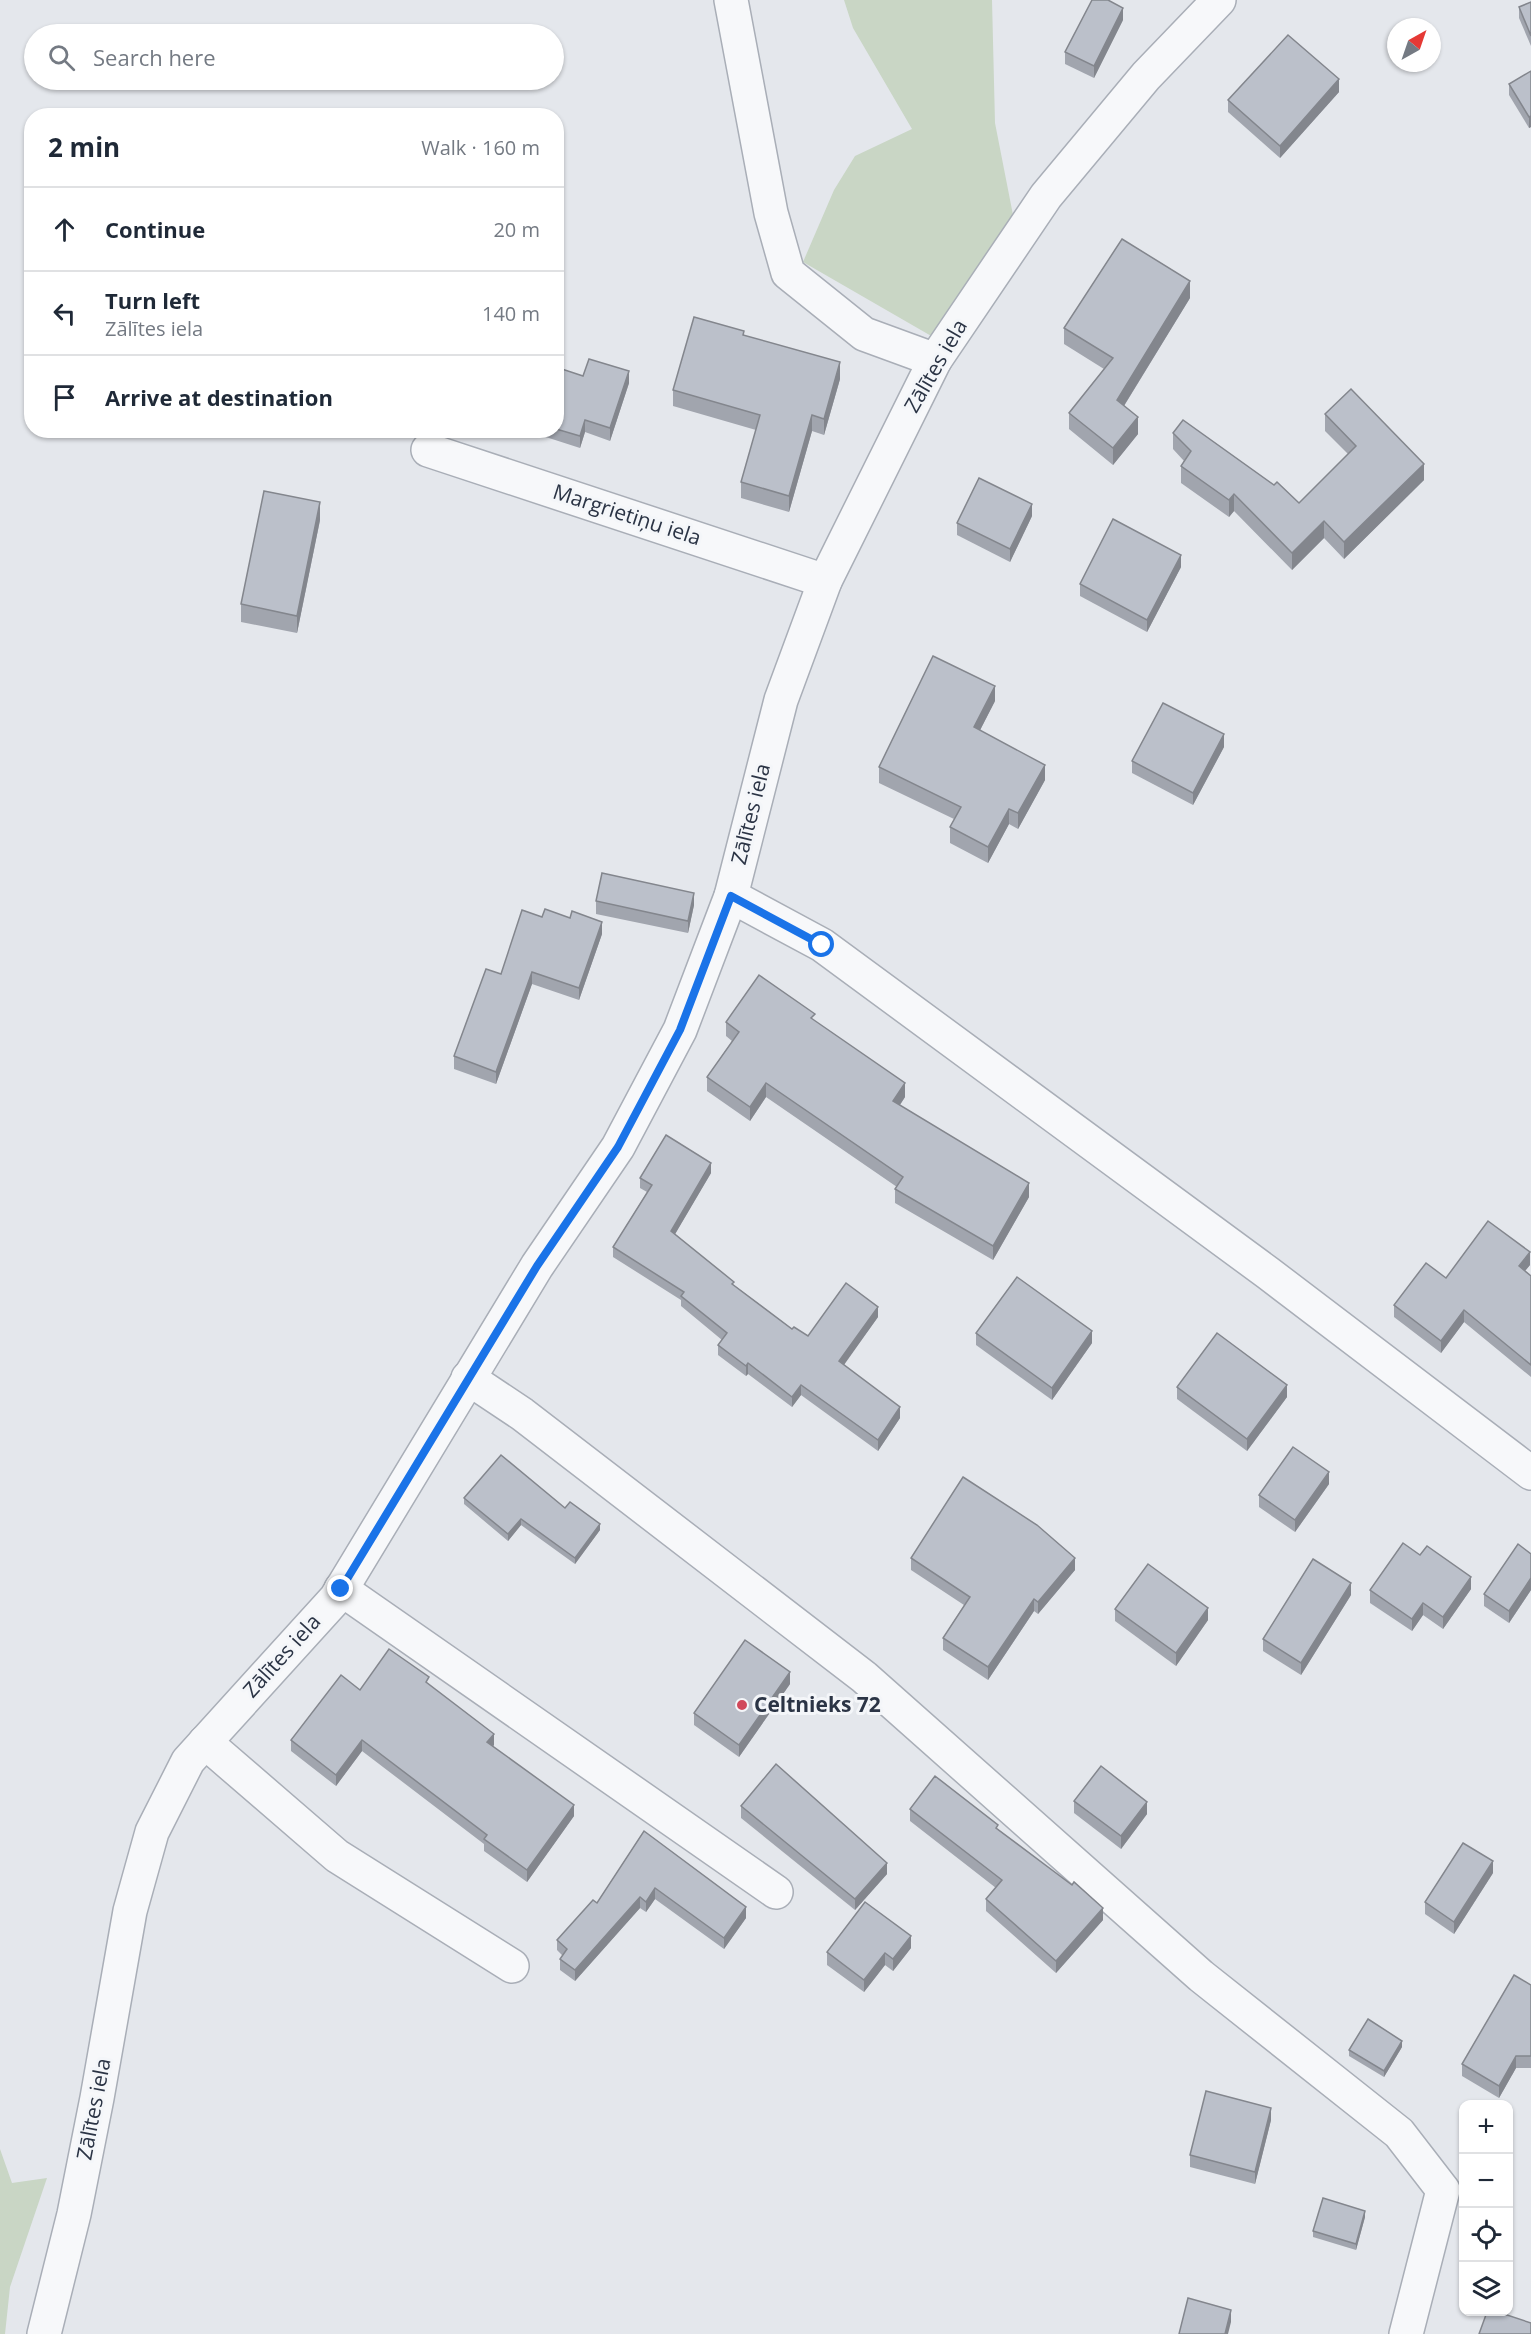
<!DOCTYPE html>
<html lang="en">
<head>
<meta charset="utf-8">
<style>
  :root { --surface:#fff; --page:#f6f6f7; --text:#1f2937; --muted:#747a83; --line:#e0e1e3 }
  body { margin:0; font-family:"Open Sans",sans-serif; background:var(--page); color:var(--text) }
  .controls { position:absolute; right:18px; bottom:18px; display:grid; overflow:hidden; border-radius:12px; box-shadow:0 2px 4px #0004 }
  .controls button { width:54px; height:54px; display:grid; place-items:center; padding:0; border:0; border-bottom:2px solid var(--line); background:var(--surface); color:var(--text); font:30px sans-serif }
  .compass { position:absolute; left:1387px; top:18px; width:54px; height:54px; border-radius:50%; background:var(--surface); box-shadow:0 2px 4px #0004; rotate:40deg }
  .stop { position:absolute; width:18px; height:18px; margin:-14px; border:4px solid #1a73e8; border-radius:50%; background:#fff }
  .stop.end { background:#1a73e8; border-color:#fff; box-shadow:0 2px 6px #0008 }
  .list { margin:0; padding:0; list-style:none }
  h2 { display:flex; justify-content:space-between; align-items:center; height:78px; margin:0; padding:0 24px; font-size:26px }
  h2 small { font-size:20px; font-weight:400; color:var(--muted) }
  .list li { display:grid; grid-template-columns:39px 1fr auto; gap:18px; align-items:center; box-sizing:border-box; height:84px; padding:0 24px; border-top:2px solid var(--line) }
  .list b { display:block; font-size:22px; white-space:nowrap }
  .list p { margin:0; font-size:20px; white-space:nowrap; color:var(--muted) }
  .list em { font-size:20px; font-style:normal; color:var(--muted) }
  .icon { flex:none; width:33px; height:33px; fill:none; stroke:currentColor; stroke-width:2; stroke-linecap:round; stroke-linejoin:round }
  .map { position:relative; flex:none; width:1531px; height:2334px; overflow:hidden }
  .search { position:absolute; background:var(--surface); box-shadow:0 2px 4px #0004; left:24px; top:24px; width:540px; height:66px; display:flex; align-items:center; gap:15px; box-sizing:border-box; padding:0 21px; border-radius:33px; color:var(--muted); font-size:22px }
  .panel { position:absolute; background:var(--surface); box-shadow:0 2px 4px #0004; left:24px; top:108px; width:540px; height:330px; border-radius:24px }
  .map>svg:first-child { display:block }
  .green { fill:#c9d6c5 }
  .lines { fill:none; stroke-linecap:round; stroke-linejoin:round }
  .minor-casing { stroke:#a9aeb7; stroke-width:36 }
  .minor { stroke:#f7f8fa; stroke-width:33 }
  .wall { fill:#a1a5ae }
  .shaded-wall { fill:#83868d }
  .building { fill:#bbc0ca; stroke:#83868d; stroke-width:1.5 }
  .route { stroke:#1a73e8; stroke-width:8 }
  .poi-dot { fill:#d1495b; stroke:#f4f6f9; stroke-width:2 }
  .labels { text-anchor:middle; stroke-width:6; stroke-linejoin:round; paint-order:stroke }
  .street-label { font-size:21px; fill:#2b3445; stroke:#f4f6f9 }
  .poi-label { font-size:21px; font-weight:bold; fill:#2b3445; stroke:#f4f6f9; text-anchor:start }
</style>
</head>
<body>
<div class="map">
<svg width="1531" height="2334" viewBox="0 0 1531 2334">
  <rect width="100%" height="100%" fill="#e4e7ec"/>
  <!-- green -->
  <g class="green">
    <path d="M 844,0 L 992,0 L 995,123 L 1013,215 L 933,337 L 803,262 L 834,190 L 855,156 L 912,129 L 853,28 Z"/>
    <path d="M 0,2149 L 12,2183 L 47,2178 L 10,2287 L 5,2334 L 0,2334 Z"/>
  </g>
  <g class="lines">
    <!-- minor casing -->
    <g class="minor-casing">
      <g id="minor">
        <path d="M 731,0 L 771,213 L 788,273 L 864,334 L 935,360"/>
        <path d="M 428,450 L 825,581"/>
        <path d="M 731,896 L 822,945 L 1268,1273 L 1531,1473"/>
        <path d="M 468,1378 L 522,1414 L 864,1677 L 1201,1976 L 1399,2133 L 1443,2190 L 1406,2334"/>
        <path d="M 341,1589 L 776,1892"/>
        <path d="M 205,1742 L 337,1856 L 512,1966"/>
        <path d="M 44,2334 L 74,2214 L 97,2098 L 130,1911 L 152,1832 L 188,1761 L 336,1598 L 537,1266 L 618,1147 L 680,1030 L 731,896 L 781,700 L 825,581 L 935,360 L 1046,196 L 1146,76 L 1219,0"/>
      </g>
    </g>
    <!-- minor -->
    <use href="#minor" class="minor"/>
  </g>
  <!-- wall -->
  <g class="wall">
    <path d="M 1531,2 L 1531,46 L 1519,18 L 1519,7 Z"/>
    <path d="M 1123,20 L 1094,78 L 1065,64 L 1065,52 Z"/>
    <path d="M 1531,71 L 1531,127 L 1529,128 L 1509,95 L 1509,84 Z"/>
    <path d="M 1339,92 L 1280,158 L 1228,112 L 1228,100 Z"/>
    <path d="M 1190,298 L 1124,406 L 1138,434 L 1113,465 L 1069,429 L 1069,413 L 1104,369 L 1064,344 L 1064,328 Z"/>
    <path d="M 744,335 L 840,379 L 824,435 L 812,431 L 789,512 L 741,498 L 741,482 L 756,430 L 673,406 L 673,390 Z"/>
    <path d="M 556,367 L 583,376 L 629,383 L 610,441 L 585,432 L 580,448 L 524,430 L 556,430 Z"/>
    <path d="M 1325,414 L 1424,480 L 1344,559 L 1324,538 L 1292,570 L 1234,511 L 1229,517 L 1181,483 L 1181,466 L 1184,461 L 1173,449 L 1173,433 L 1299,503 L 1348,454 L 1325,431 Z"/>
    <path d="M 1032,516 L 1010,562 L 957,535 L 957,523 Z"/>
    <path d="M 320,520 L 297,633 L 241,622 L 241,604 Z"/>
    <path d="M 1181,567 L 1147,632 L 1080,596 L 1080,584 Z"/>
    <path d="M 995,701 L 980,730 L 1045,780 L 1018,829 L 1009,824 L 988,863 L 950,843 L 950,827 L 954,819 L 879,783 L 879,767 Z"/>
    <path d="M 1224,747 L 1193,805 L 1132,773 L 1132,761 Z"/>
    <path d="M 596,901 L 694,905 L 688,933 L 596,914 Z"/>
    <path d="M 542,917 L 602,934 L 579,1000 L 532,984 L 496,1084 L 454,1069 L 454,1056 L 501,974 Z"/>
    <path d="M 815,1021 L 905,1097 L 900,1105 L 1029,1197 L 993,1260 L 895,1203 L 895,1189 L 897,1187 L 766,1097 L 750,1121 L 707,1091 L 707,1077 L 732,1041 L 726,1036 L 726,1022 Z"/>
    <path d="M 711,1173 L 675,1234 L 734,1285 L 792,1329 L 808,1336 L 878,1317 L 843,1365 L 900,1418 L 878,1451 L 801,1395 L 792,1407 L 748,1374 L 746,1376 L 718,1355 L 718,1345 L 722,1340 L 681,1306 L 681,1300 L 613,1257 L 613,1247 L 647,1192 L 640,1188 L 640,1178 Z"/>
    <path d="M 1530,1265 L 1525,1271 L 1531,1276 L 1531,1377 L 1464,1322 L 1441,1353 L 1394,1317 L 1394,1305 L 1446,1278 Z"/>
    <path d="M 976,1333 L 1092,1343 L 1052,1400 L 976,1345 Z"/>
    <path d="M 1177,1387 L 1287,1397 L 1247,1451 L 1177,1399 Z"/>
    <path d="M 1329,1484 L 1295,1532 L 1259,1507 L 1259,1495 Z"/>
    <path d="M 464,1498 L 600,1530 L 575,1564 L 521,1525 L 508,1541 L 464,1504 Z"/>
    <path d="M 1531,1554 L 1531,1590 L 1509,1623 L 1484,1606 L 1484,1594 Z"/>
    <path d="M 1420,1555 L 1471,1589 L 1443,1629 L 1423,1615 L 1412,1631 L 1370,1603 L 1370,1590 Z"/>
    <path d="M 911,1558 L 1075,1570 L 1038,1614 L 1034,1611 L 988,1680 L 943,1650 L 943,1638 L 964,1605 L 911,1570 Z"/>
    <path d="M 1351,1595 L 1301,1675 L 1263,1651 L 1263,1639 Z"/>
    <path d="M 1115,1609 L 1208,1620 L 1176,1666 L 1115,1621 Z"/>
    <path d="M 790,1684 L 739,1757 L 694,1725 L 694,1713 Z"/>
    <path d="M 429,1685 L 494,1745 L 493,1746 L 574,1816 L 527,1882 L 484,1851 L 484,1844 L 362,1751 L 336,1786 L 291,1751 L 291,1740 L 360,1690 Z"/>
    <path d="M 1074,1801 L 1147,1814 L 1121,1849 L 1074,1813 Z"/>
    <path d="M 741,1806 L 887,1874 L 855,1910 L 741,1818 Z"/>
    <path d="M 910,1809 L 998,1829 L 1103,1920 L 1056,1973 L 986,1911 L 986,1899 L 996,1888 L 910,1821 Z"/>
    <path d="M 644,1831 L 746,1918 L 724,1949 L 655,1899 L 646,1912 L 640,1908 L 575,1981 L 560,1970 L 560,1959 L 563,1956 L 557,1950 L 557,1940 L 597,1903 Z"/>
    <path d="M 1493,1873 L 1454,1934 L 1425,1914 L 1425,1902 Z"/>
    <path d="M 911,1948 L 893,1971 L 885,1965 L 864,1992 L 827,1965 L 827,1952 Z"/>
    <path d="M 1531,1985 L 1531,2068 L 1516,2068 L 1499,2098 L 1462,2076 L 1462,2064 Z"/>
    <path d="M 1402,2047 L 1384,2077 L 1349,2056 L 1349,2050 Z"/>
    <path d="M 1271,2120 L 1255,2184 L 1190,2167 L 1190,2155 Z"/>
    <path d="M 1365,2217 L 1356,2250 L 1313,2237 L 1313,2231 Z"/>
  </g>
  <!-- shaded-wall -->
  <g class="shaded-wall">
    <path d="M 1123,8 L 1123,20 L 1094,78 L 1094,66 Z"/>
    <path d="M 1339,79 L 1339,92 L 1280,158 L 1280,146 Z"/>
    <path d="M 1531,116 L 1531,127 L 1529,128 L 1529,117 Z"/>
    <path d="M 1190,281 L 1190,298 L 1117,417 L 1117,400 Z"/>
    <path d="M 840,362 L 840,379 L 824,435 L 824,419 Z"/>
    <path d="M 629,371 L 629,383 L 610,441 L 610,428 Z"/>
    <path d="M 812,415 L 812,431 L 789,512 L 789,496 Z"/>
    <path d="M 1138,417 L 1138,434 L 1113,465 L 1113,448 Z"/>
    <path d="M 585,420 L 585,432 L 580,448 L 580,436 Z"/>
    <path d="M 1424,464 L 1424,480 L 1344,559 L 1344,542 Z"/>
    <path d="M 1234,494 L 1234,511 L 1229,517 L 1229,500 Z"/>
    <path d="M 320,502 L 320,520 L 297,633 L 297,616 Z"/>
    <path d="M 1032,504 L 1032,516 L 1010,562 L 1010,549 Z"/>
    <path d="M 1324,521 L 1324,538 L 1292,570 L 1292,553 Z"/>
    <path d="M 1181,555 L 1181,567 L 1147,632 L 1147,620 Z"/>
    <path d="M 995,686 L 995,701 L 974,742 L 974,727 Z"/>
    <path d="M 1224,734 L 1224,747 L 1193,805 L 1193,793 Z"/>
    <path d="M 1045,765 L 1045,780 L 1018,829 L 1018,813 Z"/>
    <path d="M 1009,809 L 1009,824 L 988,863 L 988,847 Z"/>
    <path d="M 694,893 L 694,905 L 688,933 L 688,921 Z"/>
    <path d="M 602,922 L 602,934 L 579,1000 L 579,988 Z"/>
    <path d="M 532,972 L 532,984 L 496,1084 L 496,1072 Z"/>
    <path d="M 766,1083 L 766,1097 L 750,1121 L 750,1107 Z"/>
    <path d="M 905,1083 L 905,1097 L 893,1115 L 893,1101 Z"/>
    <path d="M 711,1163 L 711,1173 L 671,1241 L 671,1231 Z"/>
    <path d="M 1029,1183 L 1029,1197 L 993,1260 L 993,1246 Z"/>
    <path d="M 1530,1252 L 1530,1265 L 1519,1278 L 1519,1266 Z"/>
    <path d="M 878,1307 L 878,1317 L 839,1372 L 839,1361 Z"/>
    <path d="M 1464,1310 L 1464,1322 L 1441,1353 L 1441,1341 Z"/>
    <path d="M 1092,1331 L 1092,1343 L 1052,1400 L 1052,1388 Z"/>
    <path d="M 748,1363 L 748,1374 L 746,1376 L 746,1366 Z"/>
    <path d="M 801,1385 L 801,1395 L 792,1407 L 792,1397 Z"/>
    <path d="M 1287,1385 L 1287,1397 L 1247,1451 L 1247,1439 Z"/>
    <path d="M 900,1407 L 900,1418 L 878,1451 L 878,1440 Z"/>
    <path d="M 1329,1472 L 1329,1484 L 1295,1532 L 1295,1520 Z"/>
    <path d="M 521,1519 L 521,1525 L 508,1541 L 508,1534 Z"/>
    <path d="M 600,1524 L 600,1530 L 575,1564 L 575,1558 Z"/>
    <path d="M 1075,1558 L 1075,1570 L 1038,1614 L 1038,1602 Z"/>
    <path d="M 1471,1577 L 1471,1589 L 1443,1629 L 1443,1617 Z"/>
    <path d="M 1531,1578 L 1531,1590 L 1509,1623 L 1509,1611 Z"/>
    <path d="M 1351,1583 L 1351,1595 L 1301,1675 L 1301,1663 Z"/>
    <path d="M 1034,1599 L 1034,1611 L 988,1680 L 988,1667 Z"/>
    <path d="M 1423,1603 L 1423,1615 L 1412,1631 L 1412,1619 Z"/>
    <path d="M 1208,1608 L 1208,1620 L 1176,1666 L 1176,1653 Z"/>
    <path d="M 790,1672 L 790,1684 L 739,1757 L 739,1745 Z"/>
    <path d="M 494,1734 L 494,1745 L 487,1753 L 487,1742 Z"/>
    <path d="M 362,1740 L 362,1751 L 336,1786 L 336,1775 Z"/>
    <path d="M 1147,1802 L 1147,1814 L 1121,1849 L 1121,1836 Z"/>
    <path d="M 574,1805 L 574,1816 L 527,1882 L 527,1870 Z"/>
    <path d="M 1493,1861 L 1493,1873 L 1454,1934 L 1454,1922 Z"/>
    <path d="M 887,1863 L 887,1874 L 855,1910 L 855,1899 Z"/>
    <path d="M 655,1888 L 655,1899 L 646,1912 L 646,1902 Z"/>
    <path d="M 640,1897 L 640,1908 L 575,1981 L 575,1970 Z"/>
    <path d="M 746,1907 L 746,1918 L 724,1949 L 724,1938 Z"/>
    <path d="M 1103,1908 L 1103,1920 L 1056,1973 L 1056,1961 Z"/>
    <path d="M 911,1936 L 911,1948 L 893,1971 L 893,1959 Z"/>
    <path d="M 885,1953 L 885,1965 L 864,1992 L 864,1980 Z"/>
    <path d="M 1402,2041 L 1402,2047 L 1384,2077 L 1384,2071 Z"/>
    <path d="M 1516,2056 L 1516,2068 L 1499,2098 L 1499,2086 Z"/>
    <path d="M 1271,2108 L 1271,2120 L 1255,2184 L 1255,2172 Z"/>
    <path d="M 1365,2211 L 1365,2217 L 1356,2250 L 1356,2244 Z"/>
    <path d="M 1231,2310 L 1231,2322 L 1228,2334 L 1225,2334 Z"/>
  </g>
  <!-- building -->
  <g class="building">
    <path d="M 1092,0 L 1108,0 L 1123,8 L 1094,66 L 1065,52 Z"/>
    <path d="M 1531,2 L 1531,36 L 1519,7 Z"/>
    <path d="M 1288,35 L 1339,79 L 1280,146 L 1228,100 Z"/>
    <path d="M 1531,71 L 1531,116 L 1529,117 L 1509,84 Z"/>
    <path d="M 1122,239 L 1190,281 L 1117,400 L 1138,417 L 1113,448 L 1069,413 L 1113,358 L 1064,328 Z"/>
    <path d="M 694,317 L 744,331 L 743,335 L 840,362 L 824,419 L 812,415 L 789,496 L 741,482 L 760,415 L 673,390 Z"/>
    <path d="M 589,359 L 629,371 L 610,428 L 585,420 L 580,436 L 556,429 L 556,367 L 583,376 Z"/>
    <path d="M 1351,389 L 1424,464 L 1344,542 L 1324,521 L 1292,553 L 1234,494 L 1229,500 L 1181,466 L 1191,451 L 1173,433 L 1183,420 L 1274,485 L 1277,482 L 1299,503 L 1356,446 L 1325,414 Z"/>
    <path d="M 979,478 L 1032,504 L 1010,549 L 957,523 Z"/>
    <path d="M 264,491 L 320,502 L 297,616 L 241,604 Z"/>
    <path d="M 1113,519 L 1181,555 L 1147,620 L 1080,584 Z"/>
    <path d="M 933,656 L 995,686 L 974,727 L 1045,765 L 1018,813 L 1009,809 L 988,847 L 950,827 L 961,807 L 879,767 Z"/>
    <path d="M 1163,703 L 1224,734 L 1193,793 L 1132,761 Z"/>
    <path d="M 602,873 L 694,893 L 688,921 L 596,901 Z"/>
    <path d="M 545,909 L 570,918 L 572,911 L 602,922 L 579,988 L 532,972 L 496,1072 L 454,1056 L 486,969 L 501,974 L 522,910 L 542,917 Z"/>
    <path d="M 759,975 L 815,1014 L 811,1018 L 905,1083 L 893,1101 L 1029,1183 L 993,1246 L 895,1189 L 903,1177 L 766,1083 L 750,1107 L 707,1077 L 739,1032 L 726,1022 Z"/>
    <path d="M 666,1135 L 711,1163 L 671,1231 L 734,1282 L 732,1284 L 792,1329 L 794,1327 L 808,1336 L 846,1283 L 878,1307 L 839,1361 L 900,1407 L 878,1440 L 801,1385 L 792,1397 L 748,1363 L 746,1366 L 718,1345 L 727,1333 L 681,1296 L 684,1292 L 613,1247 L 652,1185 L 640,1178 Z"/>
    <path d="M 1488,1221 L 1530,1252 L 1519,1266 L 1531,1276 L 1531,1365 L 1464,1310 L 1441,1341 L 1394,1305 L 1426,1263 L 1446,1278 Z"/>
    <path d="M 1017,1277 L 1092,1331 L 1052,1388 L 976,1333 Z"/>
    <path d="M 1217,1333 L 1287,1385 L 1247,1439 L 1177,1387 Z"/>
    <path d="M 1293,1447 L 1329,1472 L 1295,1520 L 1259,1495 Z"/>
    <path d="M 501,1455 L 565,1508 L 570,1502 L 600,1524 L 575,1558 L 521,1519 L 508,1534 L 464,1498 Z"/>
    <path d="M 963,1477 L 1037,1525 L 1075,1558 L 1038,1602 L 1034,1599 L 988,1667 L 943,1638 L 970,1597 L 911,1558 Z"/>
    <path d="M 1403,1543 L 1420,1555 L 1427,1546 L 1471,1577 L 1443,1617 L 1423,1603 L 1412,1619 L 1370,1590 Z"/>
    <path d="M 1518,1544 L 1531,1554 L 1531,1578 L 1509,1611 L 1484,1594 Z"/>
    <path d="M 1313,1559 L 1351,1583 L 1301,1663 L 1263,1639 Z"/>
    <path d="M 1148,1564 L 1208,1608 L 1176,1653 L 1115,1609 Z"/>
    <path d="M 745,1640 L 790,1672 L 739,1745 L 694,1713 Z"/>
    <path d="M 389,1649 L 429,1677 L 426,1682 L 494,1734 L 487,1742 L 574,1805 L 527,1870 L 484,1839 L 487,1835 L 362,1740 L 336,1775 L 291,1740 L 341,1675 L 360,1690 Z"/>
    <path d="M 776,1764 L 887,1863 L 855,1899 L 741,1806 Z"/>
    <path d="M 1101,1766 L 1147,1802 L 1121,1836 L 1074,1801 Z"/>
    <path d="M 935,1776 L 998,1825 L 996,1828 L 1072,1885 L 1074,1882 L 1103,1908 L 1056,1961 L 986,1899 L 1002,1880 L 910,1809 Z"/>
    <path d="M 644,1831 L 746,1907 L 724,1938 L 655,1888 L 646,1902 L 640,1897 L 575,1970 L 560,1959 L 567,1949 L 557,1940 L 593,1900 L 597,1903 Z"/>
    <path d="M 1463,1843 L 1493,1861 L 1454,1922 L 1425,1902 Z"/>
    <path d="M 865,1902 L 911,1936 L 893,1959 L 885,1953 L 864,1980 L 827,1952 Z"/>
    <path d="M 1514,1975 L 1531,1985 L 1531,2056 L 1516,2056 L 1499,2086 L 1462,2064 Z"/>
    <path d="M 1368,2019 L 1402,2041 L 1384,2071 L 1349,2050 Z"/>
    <path d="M 1206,2091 L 1271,2108 L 1255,2172 L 1190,2155 Z"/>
    <path d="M 1323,2198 L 1365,2211 L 1356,2244 L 1313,2231 Z"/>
    <path d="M 1188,2298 L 1231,2310 L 1225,2334 L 1179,2334 Z"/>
    <path d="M 1487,2312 L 1498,2312 L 1531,2323 L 1531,2334 L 1479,2334 Z"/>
  </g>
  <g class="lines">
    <!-- route -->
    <path class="route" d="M 341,1589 L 537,1266 L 618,1147 L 680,1030 L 731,896 L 822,945"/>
  </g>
  <!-- markers -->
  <circle class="poi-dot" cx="742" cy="1705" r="6"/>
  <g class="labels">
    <!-- street labels -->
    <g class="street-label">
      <text transform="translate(936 366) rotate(-60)" y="7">Zālītes iela</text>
      <text transform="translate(627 515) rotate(18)" y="7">Margrietiņu iela</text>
      <text transform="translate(751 814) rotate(-76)" y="7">Zālītes iela</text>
      <text transform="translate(282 1656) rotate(-48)" y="7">Zālītes iela</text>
      <text transform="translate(94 2109) rotate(-79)" y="7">Zālītes iela</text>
    </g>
    <!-- poi labels -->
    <g class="poi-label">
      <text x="754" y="1712">Celtnieks 72</text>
    </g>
  </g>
</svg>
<div class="controls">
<button>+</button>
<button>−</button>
<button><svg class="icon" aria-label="locate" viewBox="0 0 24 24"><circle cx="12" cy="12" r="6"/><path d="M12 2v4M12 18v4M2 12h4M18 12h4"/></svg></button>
<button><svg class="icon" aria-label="layers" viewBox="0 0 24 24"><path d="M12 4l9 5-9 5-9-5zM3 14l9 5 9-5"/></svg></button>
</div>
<svg class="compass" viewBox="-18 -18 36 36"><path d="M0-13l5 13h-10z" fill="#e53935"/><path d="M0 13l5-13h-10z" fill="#747a83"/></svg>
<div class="stop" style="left:822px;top:945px"></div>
<div class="stop end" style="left:341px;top:1589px"></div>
<div class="search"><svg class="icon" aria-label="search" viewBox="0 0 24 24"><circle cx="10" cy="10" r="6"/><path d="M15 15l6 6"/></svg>Search here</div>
<section class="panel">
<h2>2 min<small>Walk · 160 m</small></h2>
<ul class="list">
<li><svg class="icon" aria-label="ahead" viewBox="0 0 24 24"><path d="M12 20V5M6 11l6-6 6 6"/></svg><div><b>Continue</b></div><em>20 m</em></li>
<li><svg class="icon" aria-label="left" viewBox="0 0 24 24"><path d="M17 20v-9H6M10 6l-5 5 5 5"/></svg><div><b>Turn left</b><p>Zālītes iela</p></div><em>140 m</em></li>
<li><svg class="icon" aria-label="arrive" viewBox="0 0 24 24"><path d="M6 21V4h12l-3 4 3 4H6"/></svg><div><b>Arrive at destination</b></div></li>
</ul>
</section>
</div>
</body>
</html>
